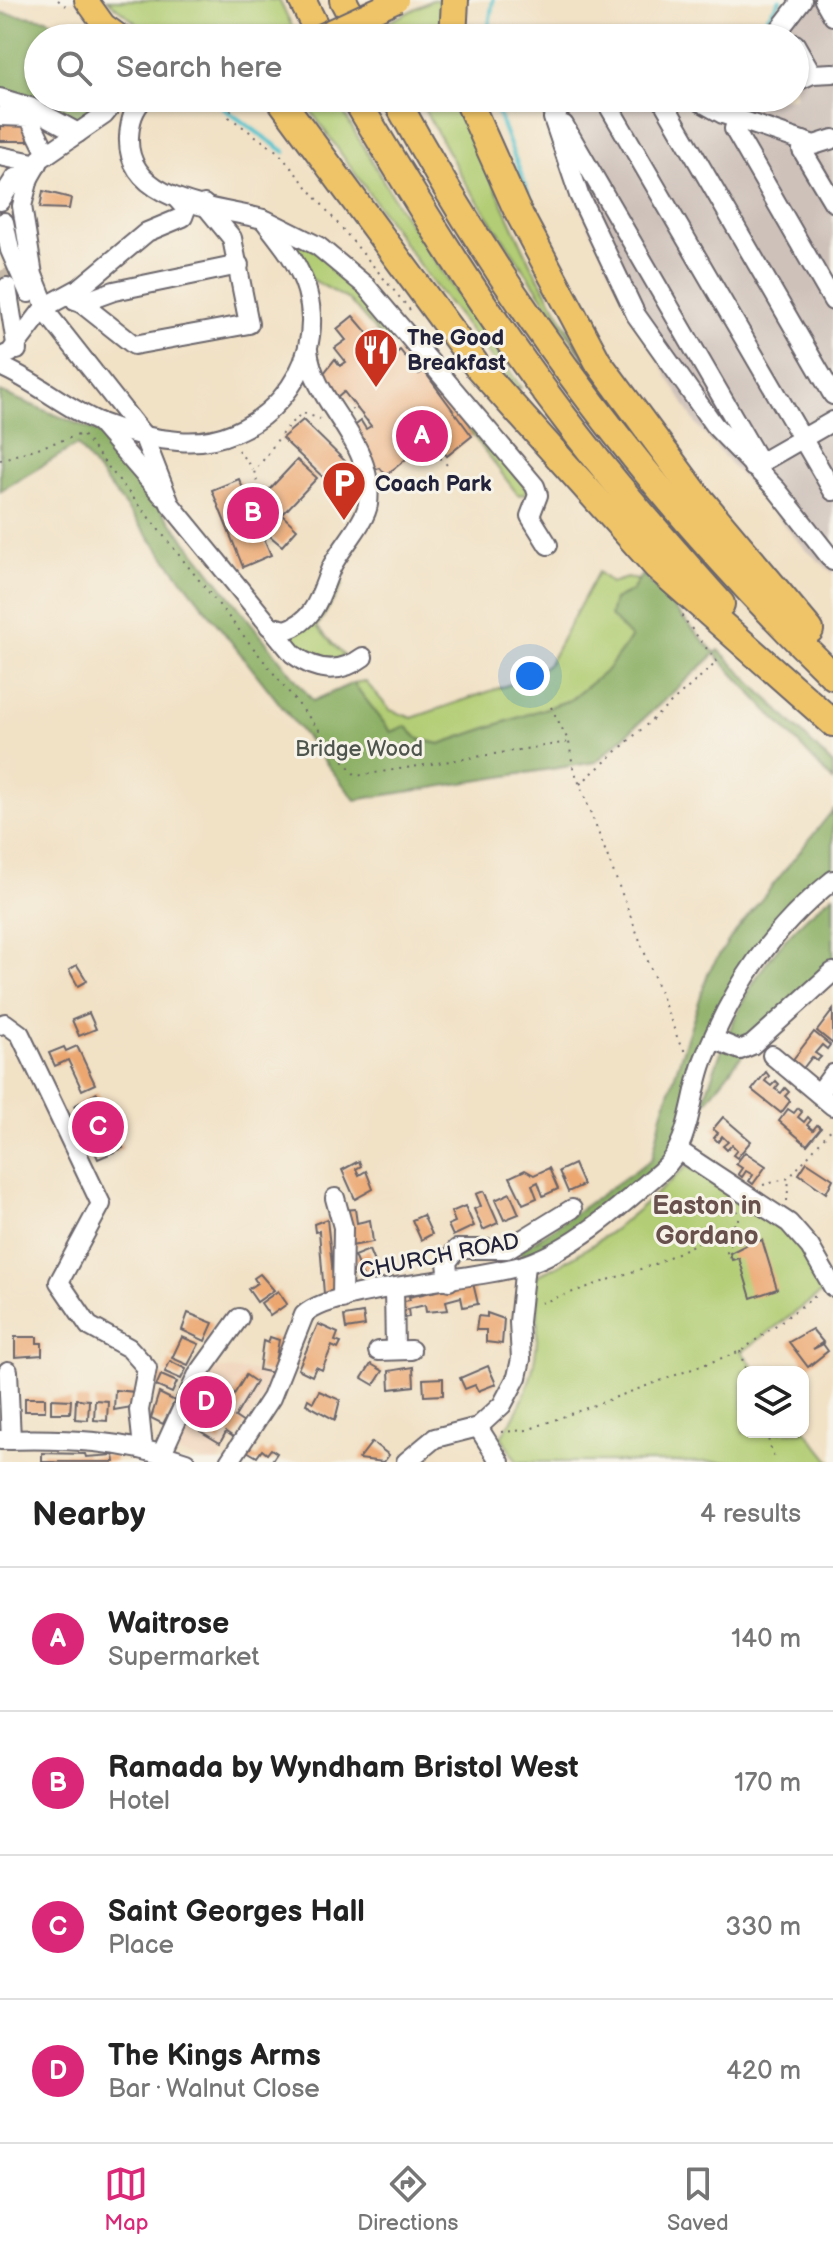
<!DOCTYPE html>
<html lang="en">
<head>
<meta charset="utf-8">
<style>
  :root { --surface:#fff; --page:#f6f6f6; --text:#222; --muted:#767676; --line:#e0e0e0; --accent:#db2777 }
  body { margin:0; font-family:"Balsamiq Sans",sans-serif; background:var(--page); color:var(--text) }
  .controls { position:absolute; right:24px; bottom:24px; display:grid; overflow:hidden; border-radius:16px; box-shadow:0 2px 6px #0004 }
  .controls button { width:72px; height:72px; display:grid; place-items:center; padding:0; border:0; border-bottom:2px solid var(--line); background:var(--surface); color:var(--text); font:40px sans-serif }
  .you { position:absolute; left:530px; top:676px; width:28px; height:28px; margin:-20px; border:6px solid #fff; border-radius:50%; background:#1a73e8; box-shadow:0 0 0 12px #1a73e833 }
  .badge { display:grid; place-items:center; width:52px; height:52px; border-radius:50%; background:var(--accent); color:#fff; font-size:26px; font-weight:700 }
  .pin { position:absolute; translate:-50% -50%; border:4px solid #fff; box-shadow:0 2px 8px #0006 }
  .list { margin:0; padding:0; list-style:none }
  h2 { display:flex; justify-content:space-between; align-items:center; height:104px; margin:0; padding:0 32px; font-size:34px }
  h2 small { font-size:26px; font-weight:400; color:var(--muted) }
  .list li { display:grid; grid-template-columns:52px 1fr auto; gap:24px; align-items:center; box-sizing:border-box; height:144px; padding:0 32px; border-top:2px solid var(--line) }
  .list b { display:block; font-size:30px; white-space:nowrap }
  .list p { margin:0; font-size:26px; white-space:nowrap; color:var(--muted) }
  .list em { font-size:26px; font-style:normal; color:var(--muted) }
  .icon { flex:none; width:44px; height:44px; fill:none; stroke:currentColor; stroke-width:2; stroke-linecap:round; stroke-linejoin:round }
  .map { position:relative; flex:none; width:833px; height:1462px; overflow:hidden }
  .search { position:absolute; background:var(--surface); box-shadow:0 2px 6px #0004; left:24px; right:24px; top:24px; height:88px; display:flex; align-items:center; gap:20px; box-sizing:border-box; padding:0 28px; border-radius:44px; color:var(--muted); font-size:30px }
  .sheet { height:680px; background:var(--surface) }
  nav { display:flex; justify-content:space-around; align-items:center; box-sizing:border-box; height:112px; border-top:2px solid var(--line); background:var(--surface); font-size:22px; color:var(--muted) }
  nav a { display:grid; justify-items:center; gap:4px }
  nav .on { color:var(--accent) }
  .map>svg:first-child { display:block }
  .built { fill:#f1d5bd }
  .industrial { fill:#cec1ba }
  .green { fill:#b2cd74; stroke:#6a7858; stroke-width:2 }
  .forest { fill:#8db066; stroke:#586950; stroke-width:2 }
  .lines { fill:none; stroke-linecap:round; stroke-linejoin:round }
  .stream { stroke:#57c4cf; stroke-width:4 }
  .building { fill:#eca771 }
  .minor-tunnel { stroke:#c8bba9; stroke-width:18; stroke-dasharray:18 9; stroke-linecap:butt }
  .minor-casing { stroke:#6a656b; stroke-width:22 }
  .major-casing { stroke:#6a656b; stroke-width:26 }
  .highway-casing { stroke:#6a656b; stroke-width:30 }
  .path { stroke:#6a656b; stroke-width:2; stroke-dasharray:2 6; stroke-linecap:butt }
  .minor { stroke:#fff; stroke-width:18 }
  .major { stroke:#efc469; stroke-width:22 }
  .highway { stroke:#efc469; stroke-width:26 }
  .major-bridge-casing { stroke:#6a656b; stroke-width:26; stroke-linecap:butt }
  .major-bridge { stroke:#efc469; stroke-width:22 }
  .labels { text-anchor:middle; stroke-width:6; stroke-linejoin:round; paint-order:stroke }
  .poi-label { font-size:22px; font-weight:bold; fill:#22223b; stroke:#f7f3e8; text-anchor:start }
  .park-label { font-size:22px; fill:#4d554c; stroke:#f7f3e8 }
  .street-label { font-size:22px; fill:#22223b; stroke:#f7f3e8 }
  .quarter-label { font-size:26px; font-weight:bold; fill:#69514e; stroke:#f7f3e8 }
</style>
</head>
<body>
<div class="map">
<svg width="833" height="1462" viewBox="0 0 833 1462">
  <rect width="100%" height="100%" fill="#f7f3e8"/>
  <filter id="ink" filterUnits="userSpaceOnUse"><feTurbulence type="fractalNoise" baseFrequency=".0125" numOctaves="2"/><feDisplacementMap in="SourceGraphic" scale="16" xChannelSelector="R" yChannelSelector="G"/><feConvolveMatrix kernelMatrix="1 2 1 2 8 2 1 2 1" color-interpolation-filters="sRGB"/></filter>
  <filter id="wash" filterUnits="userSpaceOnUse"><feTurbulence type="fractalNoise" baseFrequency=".006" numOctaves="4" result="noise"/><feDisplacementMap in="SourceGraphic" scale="32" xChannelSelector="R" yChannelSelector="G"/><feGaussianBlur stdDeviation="1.8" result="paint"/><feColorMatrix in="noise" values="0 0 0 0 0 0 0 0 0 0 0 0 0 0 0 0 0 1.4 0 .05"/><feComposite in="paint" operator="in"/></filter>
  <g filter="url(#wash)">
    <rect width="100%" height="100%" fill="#f1e1c5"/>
    <!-- built -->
    <path class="built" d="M 212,1368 L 272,1373 L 261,1400 L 229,1448 L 219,1461 L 206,1462 L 177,1453 L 186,1415 Z"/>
    <!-- industrial -->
    <path class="industrial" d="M 799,0 L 833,0 L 833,573 L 805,549 L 696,424 L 631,315 L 573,192 L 559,98 L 704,98 L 716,105 L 721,98 L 795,98 L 795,38 L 769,38 Z"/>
    <!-- green -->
    <g class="green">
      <path d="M 107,0 L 279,0 L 294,30 L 276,31 L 278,35 L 273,38 L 155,38 Z"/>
      <path d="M 432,0 L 444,0 L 441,38 L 385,38 L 379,27 Z"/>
      <path d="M 302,98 L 335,98 L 398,206 L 521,388 L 515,388 L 425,273 Z"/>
      <path d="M 418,98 L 454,98 L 530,263 L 590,367 L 463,179 Z"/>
      <path d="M 288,236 L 320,253 L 400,332 L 387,344 L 349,300 L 311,279 Z"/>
      <path d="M 468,417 L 527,489 L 525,494 L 518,495 L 463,422 Z"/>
      <path d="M 598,572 L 611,583 L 627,578 L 638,580 L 632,591 L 614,600 L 631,638 L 608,670 L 570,700 L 440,744 L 391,732 L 353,683 L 365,681 L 390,710 L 412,718 L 531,677 L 549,663 Z"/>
      <path d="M 338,581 L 343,584 L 317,627 L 344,656 C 323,667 299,654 289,635 L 320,614 Z"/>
      <path d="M 687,1166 L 790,1233 L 828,1288 L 742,1352 L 758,1372 L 743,1372 L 743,1432 L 803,1432 L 803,1427 L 831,1462 L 517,1462 L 501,1436 C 539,1386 541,1335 536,1276 C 596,1250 639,1210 687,1166 Z"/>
    </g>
    <!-- forest -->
    <g class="forest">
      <path d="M 0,13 L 47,19 L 81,38 L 38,38 L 38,98 L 100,98 L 82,120 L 0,88 Z"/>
      <path d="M 0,392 L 100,433 L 313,701 L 353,683 L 391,732 L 406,726 L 420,740 L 440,744 L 570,700 L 607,670 L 631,638 L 610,616 L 614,600 L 632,591 L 642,574 L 715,653 L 719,650 L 833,765 L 833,781 L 715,654 L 596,762 L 355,800 L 77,445 L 0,491 Z"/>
      <path d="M 833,810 L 833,868 C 753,929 727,983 695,1076 C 688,1097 679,1138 667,1156 C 639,1195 567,1234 526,1261 L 521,1256 L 522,1250 L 652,1159 L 662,1114 L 709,971 L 729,940 Z"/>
      <path d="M 833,895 L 833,969 L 752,1042 L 700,1110 C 733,1017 752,958 833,895 Z"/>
    </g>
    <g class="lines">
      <!-- stream -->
      <g class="stream">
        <path d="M 487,38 L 493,0"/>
        <path d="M 752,38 L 780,0"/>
        <path d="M 492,98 L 542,229"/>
        <path d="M 223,108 L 285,152"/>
      </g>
    </g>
    <g id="blocks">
      <!-- building -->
      <g class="building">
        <path d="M 0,119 L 27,119 L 28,141 L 0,141 Z"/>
        <path d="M 43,191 L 71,198 L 69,209 L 40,208 Z"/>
        <path d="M 353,316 L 369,335 L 373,332 L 392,357 L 400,350 L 419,374 L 424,371 L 472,436 L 447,456 L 435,441 L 424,450 L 421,447 L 386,475 L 380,468 L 377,469 L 365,454 L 369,451 L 352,428 L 361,421 L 366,429 L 371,426 L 344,392 L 337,398 L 321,377 L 335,359 L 340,366 L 346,362 L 335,348 L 346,340 L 337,329 Z"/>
        <path d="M 303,420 L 345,461 L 329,483 L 282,438 Z"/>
        <path d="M 297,460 L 317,478 L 282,515 L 297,529 L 282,546 L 259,527 L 271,555 L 243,567 L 212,490 L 239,479 L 250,505 L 260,501 L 256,491 L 264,488 L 266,493 Z"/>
        <path d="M 77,965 L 87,981 L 78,986 L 69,970 Z"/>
        <path d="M 833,1010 L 833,1044 L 817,1031 Z"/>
        <path d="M 89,1013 L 96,1029 L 79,1036 L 72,1020 Z"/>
        <path d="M 814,1032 L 830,1045 L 827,1049 L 822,1045 L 815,1053 L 821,1057 L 817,1061 L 812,1057 L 801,1071 L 791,1062 Z"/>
        <path d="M 77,1046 L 95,1084 L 82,1090 L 68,1060 L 55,1066 L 49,1053 L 64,1047 L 66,1051 Z"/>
        <path d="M 766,1072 L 769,1076 L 765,1081 L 771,1086 L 776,1081 L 779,1084 L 775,1089 L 781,1093 L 785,1088 L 789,1092 L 785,1096 L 790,1101 L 781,1113 L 752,1090 Z"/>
        <path d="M 97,1093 L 123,1148 L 98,1159 L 74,1106 Z"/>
        <path d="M 798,1108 L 802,1112 L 798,1117 L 804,1122 L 808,1117 L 811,1120 L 807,1125 L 813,1130 L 817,1125 L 821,1128 L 807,1145 L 779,1121 L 788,1109 L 794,1113 Z"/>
        <path d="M 723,1117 L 751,1141 L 737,1158 L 733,1155 L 737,1150 L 732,1145 L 727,1150 L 723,1146 L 728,1142 L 722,1136 L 718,1142 L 714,1138 L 718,1133 L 713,1129 Z"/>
        <path d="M 745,1152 L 766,1166 L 753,1184 L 749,1181 L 753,1175 L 746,1171 L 742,1177 L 738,1174 L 742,1168 L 736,1164 Z"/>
        <path d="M 359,1161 L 361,1166 L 356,1169 L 359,1175 L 366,1171 L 373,1189 L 355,1199 L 342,1170 Z"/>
        <path d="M 807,1162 L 833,1179 L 826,1193 L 799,1174 Z"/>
        <path d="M 574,1164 L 583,1185 L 568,1192 L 559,1171 Z"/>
        <path d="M 549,1168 L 558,1189 L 543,1196 L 538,1182 L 532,1185 L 537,1198 L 523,1204 L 510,1177 L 525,1170 L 534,1175 Z"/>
        <path d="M 484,1191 L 498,1223 L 483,1230 L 474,1209 L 481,1206 L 476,1194 Z"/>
        <path d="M 510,1193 L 519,1214 L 504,1220 L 495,1200 Z"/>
        <path d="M 465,1206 L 474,1226 L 453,1236 L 448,1225 L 455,1222 L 451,1212 Z"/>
        <path d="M 355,1209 L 357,1223 L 370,1220 L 373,1242 L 351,1246 L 344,1210 Z"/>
        <path d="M 423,1215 L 432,1234 L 421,1240 L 412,1220 Z"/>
        <path d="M 327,1219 L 335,1293 L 324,1294 L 319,1231 L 315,1232 L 314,1224 Z"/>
        <path d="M 753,1233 L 755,1242 L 762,1240 L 777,1289 L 751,1298 L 739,1258 L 732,1260 L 730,1253 L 746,1245 L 743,1236 Z"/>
        <path d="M 369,1250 L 380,1277 L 366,1284 L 354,1256 Z"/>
        <path d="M 260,1274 L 274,1290 L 257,1302 L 248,1289 L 257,1283 L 254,1278 Z"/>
        <path d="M 473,1283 L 478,1304 L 463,1307 L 461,1297 L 446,1301 L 448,1310 L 426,1312 L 425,1305 L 408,1309 L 409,1317 L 402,1318 L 399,1302 L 410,1300 L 409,1297 Z"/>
        <path d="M 278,1291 L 287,1304 L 270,1316 L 261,1303 Z"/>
        <path d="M 188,1313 L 213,1323 L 205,1341 L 182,1330 Z"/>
        <path d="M 363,1313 L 365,1326 L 346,1329 L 344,1316 Z"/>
        <path d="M 487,1313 L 504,1319 L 502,1344 L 486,1342 L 486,1330 L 476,1330 L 478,1316 L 487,1317 Z"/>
        <path d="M 318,1324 L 338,1333 L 335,1341 L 341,1343 L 338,1349 L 332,1346 L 322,1370 L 316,1367 L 312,1376 L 298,1369 Z"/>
        <path d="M 812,1329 L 823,1342 L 813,1349 L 823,1344 L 828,1351 L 808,1367 L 789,1342 Z"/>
        <path d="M 15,1337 L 37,1337 L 37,1343 L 42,1343 L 42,1355 L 15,1357 Z"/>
        <path d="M 182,1337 L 199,1344 L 188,1365 L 172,1358 Z"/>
        <path d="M 270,1337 L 279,1340 L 273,1373 L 259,1370 L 263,1341 L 268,1343 Z"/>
        <path d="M 170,1361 L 186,1369 L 181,1379 L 165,1372 Z"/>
        <path d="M 371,1364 L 383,1371 L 374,1385 L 362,1378 Z"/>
        <path d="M 488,1366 L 496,1384 L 478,1391 L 475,1385 L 465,1389 L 460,1378 Z"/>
        <path d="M 413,1367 L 414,1386 L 390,1389 L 389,1371 Z"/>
        <path d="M 161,1375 L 177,1382 L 172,1393 L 156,1386 Z"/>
        <path d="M 246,1375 L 256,1382 L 235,1417 L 244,1423 L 235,1438 L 226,1432 L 220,1443 L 200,1431 L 208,1419 L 193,1410 L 203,1395 L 225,1409 Z"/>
        <path d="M 443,1378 L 443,1395 L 424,1396 L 423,1379 Z"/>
        <path d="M 115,1390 L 135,1392 L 132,1407 L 114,1410 Z"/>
        <path d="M 319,1391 L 340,1400 L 335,1420 L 306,1404 L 308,1399 L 313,1402 Z"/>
        <path d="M 159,1393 L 175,1401 L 163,1424 L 151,1418 Z"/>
        <rect x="25" y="1398" width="20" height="13"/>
        <path d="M 51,1399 L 71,1400 L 70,1413 L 51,1413 Z"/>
        <path d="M 76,1399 L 89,1400 L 88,1420 L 75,1419 Z"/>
        <path d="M 95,1400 L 108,1401 L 107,1421 L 94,1420 Z"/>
        <path d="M 372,1442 L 389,1455 L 384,1462 L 359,1459 Z"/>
        <path d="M 271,1449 L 277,1453 L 271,1462 L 237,1462 L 245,1450 L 257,1457 L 262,1450 L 267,1454 Z"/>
        <path d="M 42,1453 L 85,1454 L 86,1457 L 114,1455 L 115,1462 L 42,1462 Z"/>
      </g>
    </g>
  </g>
  <g filter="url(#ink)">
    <use href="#blocks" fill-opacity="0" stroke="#6a656b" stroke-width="2"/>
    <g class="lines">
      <!-- minor-tunnel -->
      <path class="minor-tunnel" d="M 0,271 L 7,287"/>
      <!-- minor casing -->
      <g class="minor-casing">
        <g id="minor">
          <path d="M 824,0 L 833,16"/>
          <path d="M 773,38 L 802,0"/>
          <path d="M 795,44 L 812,74"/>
          <path d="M 795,82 L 812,74 L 833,73"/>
          <path d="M 0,98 L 30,107 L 78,133"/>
          <path d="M 118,98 L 104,115 L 40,159 L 29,178 L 22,206 L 33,275 L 50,317 L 143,435 L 170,504 L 293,654 C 315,671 339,675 363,657"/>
          <path d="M 567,98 L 553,118 L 579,195 L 636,315 L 714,425 L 777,490 L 833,561"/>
          <path d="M 604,98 L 833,491"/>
          <path d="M 661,98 L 833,395"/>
          <path d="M 694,98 L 723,114 L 814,145 L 833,139"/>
          <path d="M 0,116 L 29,117 L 47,154"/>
          <path d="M 737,119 L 734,129 L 833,301"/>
          <path d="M 564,125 L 760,463"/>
          <path d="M 803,141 L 802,150 L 833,202"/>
          <path d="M 0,156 L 38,164"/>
          <path d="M 0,201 L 15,178 L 29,178"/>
          <path d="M 266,220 L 318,246 L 366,286 L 535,486 L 538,495 L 530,516 L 548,545"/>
          <path d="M 4,222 L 10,250 L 29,293"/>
          <path d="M 7,287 L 17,350"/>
          <path d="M 75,301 L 81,303 L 114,291 L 239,265"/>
          <path d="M 81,303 L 134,345 L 249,324 L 232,238 L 204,204"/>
          <path d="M 0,357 L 10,353 L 45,307 L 80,288 L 147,232 L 183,217 L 186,209 L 177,199"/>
          <path d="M 0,366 C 36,381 65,408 101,423 C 124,432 153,439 178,441 C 258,449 329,371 307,291 C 299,263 281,242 263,219 C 217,207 126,203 129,137 C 130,121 133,110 144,98"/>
          <path d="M 99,422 L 163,496"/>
          <path d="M 753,467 L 833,421"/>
          <path d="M 269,626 L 286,630 C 316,620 320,595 331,568 C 339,550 366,522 368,504 C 375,439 314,406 308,350"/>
          <path d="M 0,1025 L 5,1023 L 20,1034 L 101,1204 L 59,1282 L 89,1326 L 129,1348 L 147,1368 L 139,1410 L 143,1448"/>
          <path d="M 713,1039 L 740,1050 L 752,1045 L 833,972"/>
          <path d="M 772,1055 L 833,1106"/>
          <path d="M 819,1093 L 833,1074"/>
          <path d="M 678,1150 L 789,1223 L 810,1247 L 833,1287"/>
          <path d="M 335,1198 L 343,1227 L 342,1299"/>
          <path d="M 449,1281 L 447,1262 L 457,1249 L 507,1249 L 572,1209"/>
          <path d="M 394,1288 L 395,1350"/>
          <path d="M 378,1351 L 411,1350"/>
          <path d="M 8,1371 L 11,1440"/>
          <path d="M 478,1427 L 500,1462"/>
          <path d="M 0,1440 C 66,1438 124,1440 186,1462"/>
          <path d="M 162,1453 L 197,1376 L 239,1318"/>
          <path d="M 229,1462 L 271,1398 L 304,1315 C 335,1286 477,1281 527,1264 C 576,1247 622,1205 661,1171 C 691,1146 690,1094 704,1059 C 734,985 771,930 833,880"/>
          <path d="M 406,1462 L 435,1438 L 478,1427 L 502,1405 L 517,1377 L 521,1359 L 519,1322 L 525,1265"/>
        </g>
      </g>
      <!-- major casing -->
      <g class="major-casing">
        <path id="major" d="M 86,0 L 104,25 L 122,38"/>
      </g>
      <!-- highway casing -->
      <g class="highway-casing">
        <g id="highway">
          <path d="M 302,0 L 321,38"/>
          <path d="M 343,0 L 363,38"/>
          <path d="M 453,38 L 455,0"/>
          <path d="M 279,98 L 477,366 L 657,567 L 833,723"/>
          <path d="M 355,98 C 419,206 485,313 561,413 C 611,480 666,542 721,604"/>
          <path d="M 395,98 C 510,310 660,508 833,676"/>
          <path d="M 467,98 L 516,208 L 598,362 L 695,493 L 810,630"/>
        </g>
      </g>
      <!-- path -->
      <g class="path">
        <path d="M 58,0 L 70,9"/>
        <path d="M 213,98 L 232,106 L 229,117 L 278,152 L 411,311"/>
        <path d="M 351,410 L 355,406 L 369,423"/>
        <path d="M 429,446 L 449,467"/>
        <path d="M 238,450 L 253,470"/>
        <path d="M 0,460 L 82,434 L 356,776 L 569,742"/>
        <path d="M 259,489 L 254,471 C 272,452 281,428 303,413 L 320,419"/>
        <path d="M 551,707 L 569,742 L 573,767 L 681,1047 L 688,1054"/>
        <path d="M 580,784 L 717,662 L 681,615"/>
        <path d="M 763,1185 L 789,1178 L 833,1127"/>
        <path d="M 787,1201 L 789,1179"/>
        <path d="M 737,1210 L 739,1227 L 747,1235"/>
        <path d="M 731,1257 L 728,1258 L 727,1252 L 738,1228"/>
        <path d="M 541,1303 L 655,1264 L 737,1223"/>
        <path d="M 740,1351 L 746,1372"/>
        <path d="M 501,1432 L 527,1430 L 741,1351 L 818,1294"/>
        <path d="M 766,1432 L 775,1462"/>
      </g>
      <!-- minor -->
      <use href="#minor" class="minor"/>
      <!-- major -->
      <use href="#major" class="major"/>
      <!-- highway -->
      <use href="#highway" class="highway"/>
      <!-- major-bridge casing -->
      <g class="major-bridge-casing">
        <path id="major-bridge" d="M 315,38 L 397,0"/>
      </g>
      <!-- major-bridge -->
      <use href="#major-bridge" class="major-bridge"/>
    </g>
  </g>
  <!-- icons -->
  <defs>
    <g id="restaurant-pin" transform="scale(2.3)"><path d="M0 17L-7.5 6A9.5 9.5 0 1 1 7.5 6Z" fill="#c8321e" stroke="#f7f3e8"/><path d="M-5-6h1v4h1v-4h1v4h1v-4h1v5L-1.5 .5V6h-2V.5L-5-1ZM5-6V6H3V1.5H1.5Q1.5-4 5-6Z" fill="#fff"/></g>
    <g id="parking-pin" transform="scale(2.3)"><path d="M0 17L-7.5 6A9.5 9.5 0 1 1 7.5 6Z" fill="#c8321e" stroke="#f7f3e8"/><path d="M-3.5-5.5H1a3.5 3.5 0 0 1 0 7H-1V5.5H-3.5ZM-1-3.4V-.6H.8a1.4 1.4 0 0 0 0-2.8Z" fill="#fff"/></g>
  </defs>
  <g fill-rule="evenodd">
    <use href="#restaurant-pin" x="376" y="350"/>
    <use href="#parking-pin" x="344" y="483"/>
  </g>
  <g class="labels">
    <!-- poi labels -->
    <g class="poi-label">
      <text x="407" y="345">The Good<tspan x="407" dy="25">Breakfast</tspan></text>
      <text x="375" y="491">Coach Park</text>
    </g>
    <!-- park labels -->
    <g class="park-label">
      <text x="359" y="756">Bridge Wood</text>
    </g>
    <!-- street labels -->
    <g class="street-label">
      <text transform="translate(439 1255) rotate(-11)" y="8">CHURCH ROAD</text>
    </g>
    <!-- quarter labels -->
    <g class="quarter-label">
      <text x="707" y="1214">Easton in<tspan x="707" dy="30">Gordano</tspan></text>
    </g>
  </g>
</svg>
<div class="controls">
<button><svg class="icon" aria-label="layers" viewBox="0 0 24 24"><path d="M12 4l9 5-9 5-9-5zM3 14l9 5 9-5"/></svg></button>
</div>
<div class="you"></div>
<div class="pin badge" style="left:422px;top:436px">A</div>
<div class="pin badge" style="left:253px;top:513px">B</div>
<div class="pin badge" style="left:98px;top:1127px">C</div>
<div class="pin badge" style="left:206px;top:1402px">D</div>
<div class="search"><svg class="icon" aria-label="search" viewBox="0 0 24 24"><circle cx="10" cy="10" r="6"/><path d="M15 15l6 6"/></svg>Search here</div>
</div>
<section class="sheet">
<h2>Nearby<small>4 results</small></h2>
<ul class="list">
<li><span class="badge">A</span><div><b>Waitrose</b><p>Supermarket</p></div><em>140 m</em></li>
<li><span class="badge">B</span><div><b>Ramada by Wyndham Bristol West</b><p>Hotel</p></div><em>170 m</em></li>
<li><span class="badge">C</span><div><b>Saint Georges Hall</b><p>Place</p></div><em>330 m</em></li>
<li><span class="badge">D</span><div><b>The Kings Arms</b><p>Bar · Walnut Close</p></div><em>420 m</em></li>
</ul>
</section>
<nav>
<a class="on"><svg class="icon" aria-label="map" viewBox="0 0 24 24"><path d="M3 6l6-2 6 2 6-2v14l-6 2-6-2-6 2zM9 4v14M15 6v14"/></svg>Map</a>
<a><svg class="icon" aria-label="directions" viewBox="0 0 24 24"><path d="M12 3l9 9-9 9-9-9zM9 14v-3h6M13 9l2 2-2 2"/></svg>Directions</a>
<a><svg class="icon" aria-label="saved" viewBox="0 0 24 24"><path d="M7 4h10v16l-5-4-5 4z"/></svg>Saved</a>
</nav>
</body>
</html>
